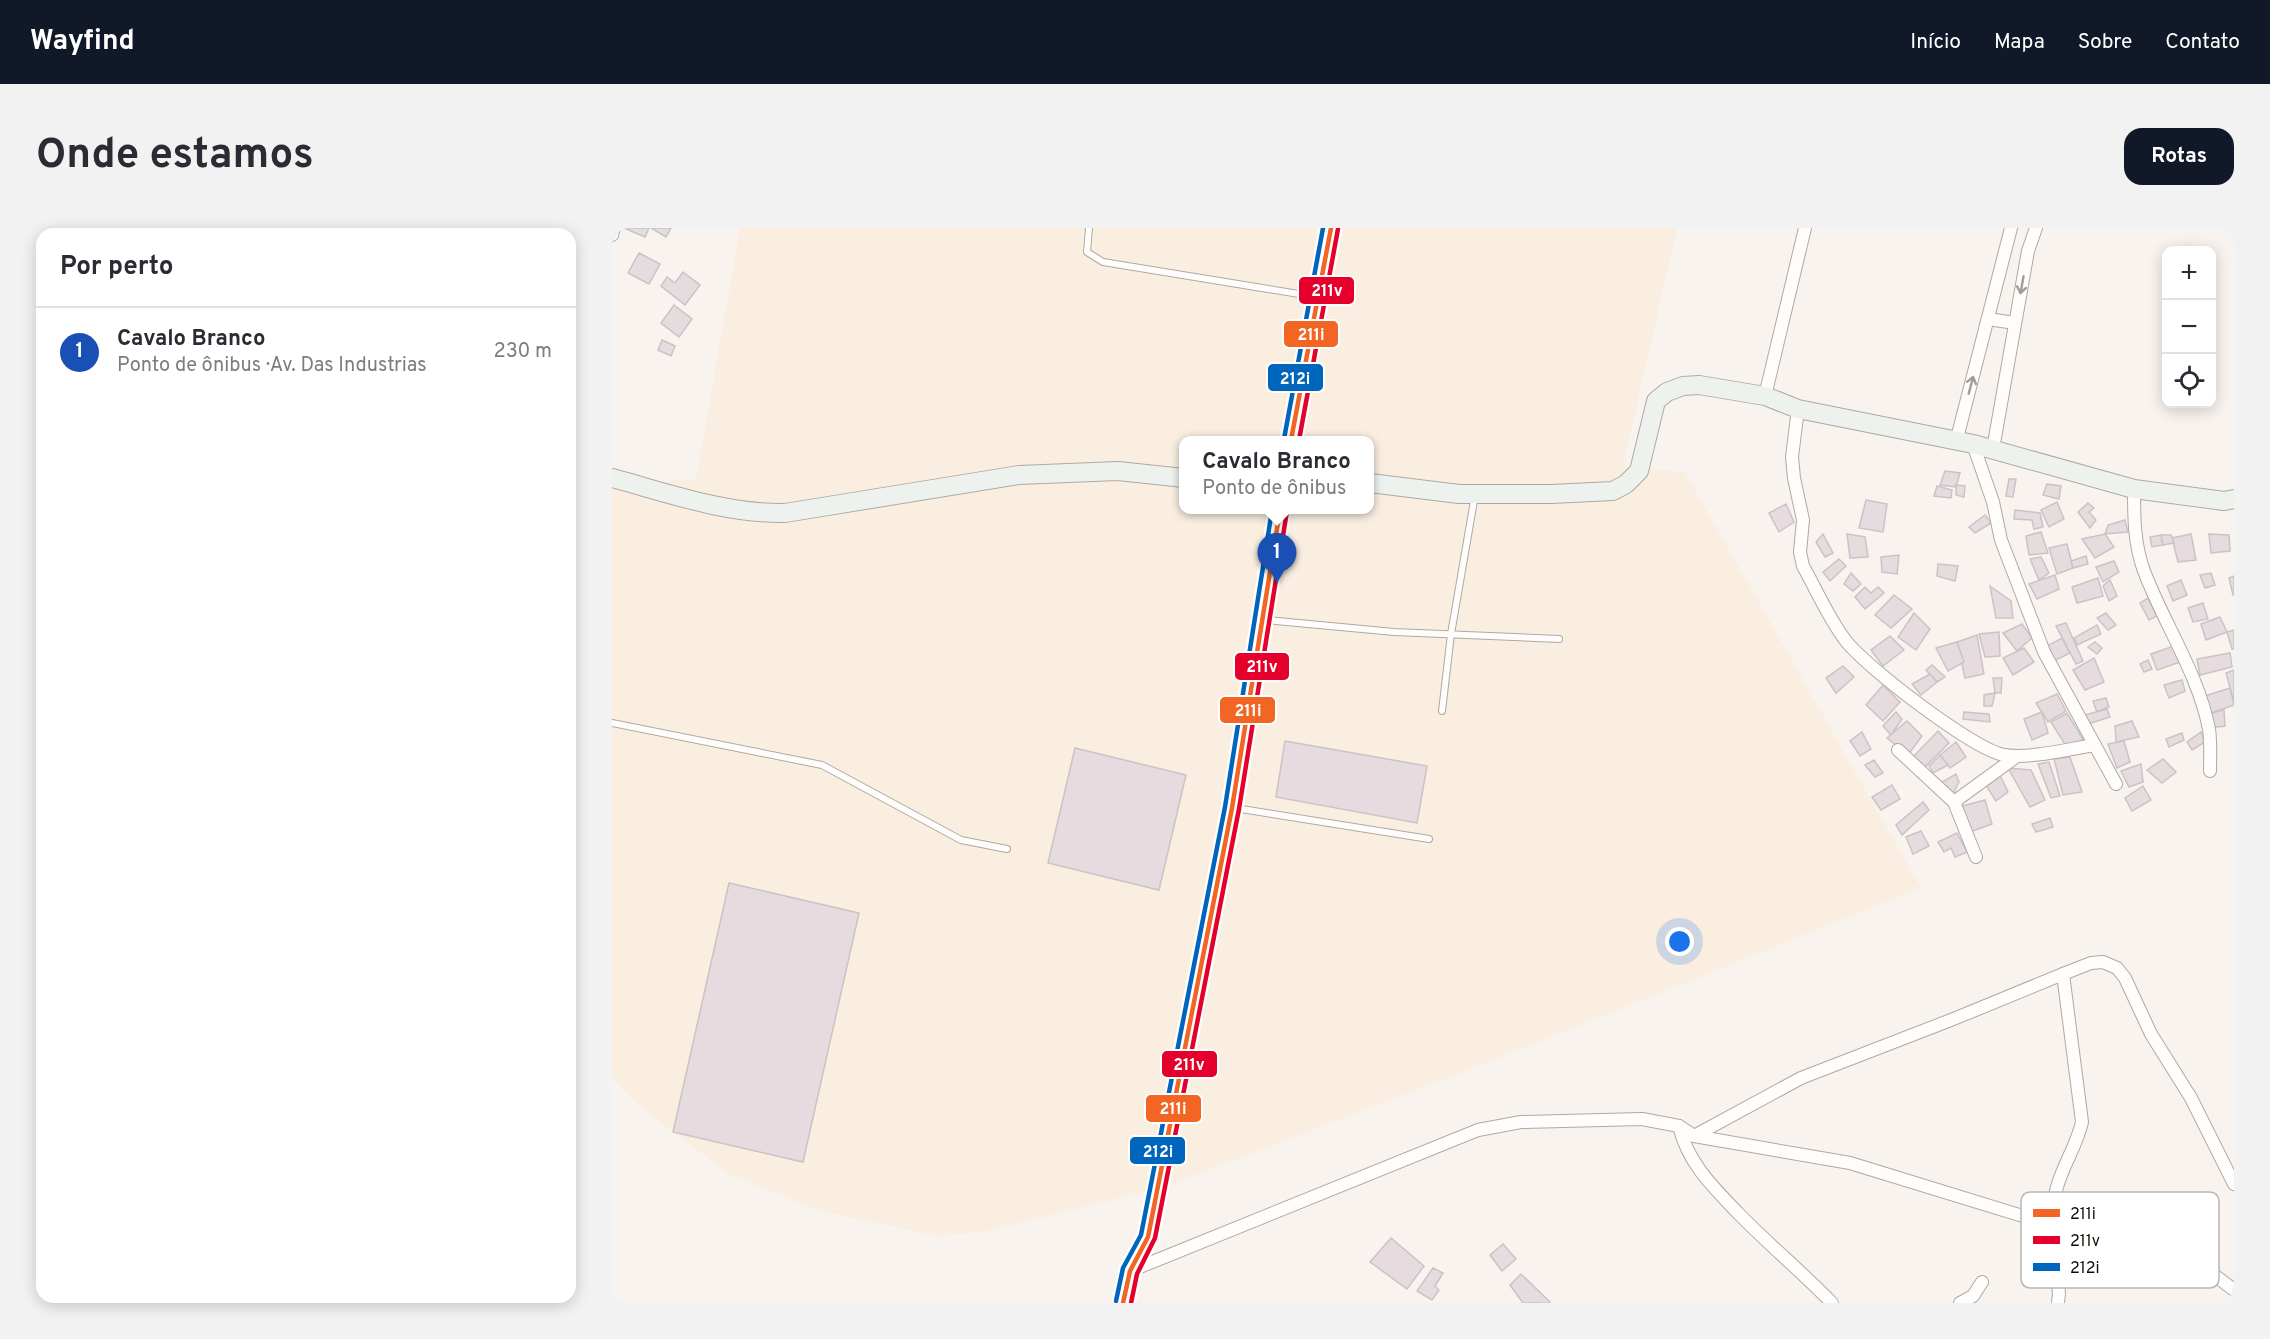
<!DOCTYPE html>
<html lang="pt">
<head>
<meta charset="utf-8">
<style>
  :root { --surface:#fff; --page:#f2f2f3; --text:#2b2b33; --muted:#7c7c81; --line:#e1e1e2; --accent:#111827 }
  body { margin:0; font-family:Overpass,sans-serif; background:var(--page); color:var(--text) }
  .controls { position:absolute; right:18px; top:18px; display:grid; overflow:hidden; border-radius:12px; box-shadow:0 3px 15px #0003 }
  .controls button { width:54px; height:54px; display:grid; place-items:center; padding:0; border:0; border-bottom:2px solid var(--line); background:var(--surface); color:var(--text); font:30px sans-serif }
  .you { position:absolute; left:1068px; top:714px; width:21px; height:21px; margin:-15px; border:4px solid #fff; border-radius:50%; background:#1a73e8; box-shadow:0 0 0 9px #1a73e833 }
  .badge { display:grid; place-items:center; width:39px; height:39px; border-radius:50%; background:var(--accent); color:#fff; font-size:20px; font-weight:700 }
  .pin { position:absolute; translate:-50% -50px; filter:drop-shadow(0 2px 3px #0008) }
  .pin::after { content:''; position:absolute; top:32px; width:21px; height:18px; background:inherit; clip-path:polygon(0 0,100% 0,50% 100%) }
  .popup { position:absolute; left:567px; top:208px; width:195px; height:78px; box-sizing:border-box; display:grid; place-content:center; border-radius:12px; background:var(--surface); filter:drop-shadow(0 2px 4px #0005); font-size:20px; white-space:nowrap; color:var(--muted) }
  .popup b { font-size:22px; color:var(--text) }
  .popup::after { content:''; position:absolute; left:50%; top:100%; margin-left:-12px; border:12px solid transparent; border-top-color:var(--surface) }
  .list { margin:0; padding:0; list-style:none }
  h2 { display:flex; justify-content:space-between; align-items:center; height:78px; margin:0; padding:0 24px; font-size:26px }
  h2 small { font-size:20px; font-weight:400; color:var(--muted) }
  .list li { display:grid; grid-template-columns:39px 1fr auto; gap:18px; align-items:center; box-sizing:border-box; height:90px; padding:0 24px; border-top:2px solid var(--line) }
  .list b { display:block; font-size:22px; white-space:nowrap }
  .list p { margin:0; font-size:20px; white-space:nowrap; color:var(--muted) }
  .list em { font-size:20px; font-style:normal; color:var(--muted) }
  .icon { flex:none; width:33px; height:33px; fill:none; stroke:currentColor; stroke-width:2; stroke-linecap:round; stroke-linejoin:round }
  .map { position:relative; flex:none; width:1622px; height:1075px; overflow:hidden; border-radius:18px }
  header { display:flex; align-items:center; gap:36px; box-sizing:border-box; height:84px; padding:0 30px; background:var(--accent); color:#fff }
  header strong { font-size:28px }
  nav { display:flex; gap:33px; margin-inline-start:auto; font-size:21px }
  .intro { display:flex; align-items:center; justify-content:space-between; box-sizing:border-box; height:144px; padding:0 36px }
  h1 { margin:0; font-size:42px }
  .button { padding:15px 27px; border-radius:18px; background:var(--accent); color:#fff; font-size:21px; font-weight:700 }
  main { display:flex; gap:36px; padding:0 36px }
  aside { flex:1; background:var(--surface); border-radius:18px; box-shadow:0 3px 15px #0003 }
  .map>svg:first-child { display:block }
  .built { fill:#faeee1; fill-rule:evenodd }
  .building { fill:#e6dcdf; stroke:#cac3c4; stroke-width:1.5 }
  .lines { fill:none; stroke-linecap:round; stroke-linejoin:round }
  .lane-casing { stroke:#afa9a2; stroke-width:8 }
  .street-casing { stroke:#afa9a2; stroke-width:14 }
  .secondary-casing { stroke:#afa9a2; stroke-width:20 }
  .lane { stroke:#fefdfc; stroke-width:6 }
  .street { stroke:#fefdfc; stroke-width:12 }
  .secondary { stroke:#eef2ef; stroke-width:18 }
  .bus-1-casing { stroke:#fff; stroke-width:9 }
  .bus-2-casing { stroke:#fff; stroke-width:9 }
  .bus-3-casing { stroke:#fff; stroke-width:9 }
  .bus-1 { stroke:#f26522; stroke-width:4.5 }
  .bus-2 { stroke:#e4002b; stroke-width:4.5 }
  .bus-3 { stroke:#0065bd; stroke-width:4.5 }
  .oneway { stroke:#a09c99 }
  .key { fill:#fff; stroke:#b8b6b4; stroke-width:1.5 }
  .key-label { font-size:16px; fill:#130b04 }
  .line-badge { stroke:#fff; stroke-width:2 }
  .badge-label { font-size:16px; text-anchor:middle; font-weight:bold; fill:#fff }
</style>
</head>
<body>
<header>
<strong>Wayfind</strong>
<nav><a>Início</a><a>Mapa</a><a>Sobre</a><a>Contato</a></nav>
</header>
<div class="intro"><h1>Onde estamos</h1><a class="button">Rotas</a></div>
<main>
<aside>
<h2>Por perto<small></small></h2>
<ul class="list">
<li><span class="badge" style="background:#1a4fb4">1</span><div><b>Cavalo Branco</b><p>Ponto de ônibus · Av. Das Industrias</p></div><em>230 m</em></li>
</ul>
</aside>
<div class="map">
<svg width="1622" height="1075" viewBox="0 0 1622 1075">
  <rect width="100%" height="100%" fill="#f8f3ee"/>
  <!-- built -->
  <path class="built" d="M 128,0 L 1065,0 L 1011,238 L 1073,244 L 1309,660 L 882,832 L 552,959 L 376,1003 L 325,1008 L 209,983 L 118,947 L 30,880 L 0,851 L 0,257 L 51,269 L 59,252 L 84,252 ZM 572,212 L 758,212 L 758,282 L 572,282 Z"/>
  <!-- building -->
  <g class="building">
    <path d="M 12,0 L 37,0 L 33,9 Z"/>
    <path d="M 39,0 L 59,0 L 54,9 Z"/>
    <path d="M 27,25 L 48,36 L 37,56 L 16,45 Z"/>
    <path d="M 71,44 L 88,57 L 73,77 L 49,58 L 55,49 L 63,55 Z"/>
    <path d="M 62,77 L 80,91 L 67,109 L 49,95 Z"/>
    <path d="M 50,112 L 63,118 L 59,128 L 46,122 Z"/>
    <path d="M 1333,243 L 1348,245 L 1344,259 L 1328,257 Z"/>
    <path d="M 1397,251 L 1404,251 L 1401,269 L 1394,268 Z"/>
    <path d="M 1435,256 L 1449,258 L 1447,271 L 1431,267 Z"/>
    <path d="M 1344,257 L 1353,258 L 1352,269 L 1344,267 Z"/>
    <path d="M 1325,258 L 1340,262 L 1339,270 L 1322,268 Z"/>
    <path d="M 1254,272 L 1275,276 L 1271,304 L 1247,300 Z"/>
    <path d="M 1445,274 L 1452,291 L 1437,299 L 1429,282 Z"/>
    <path d="M 1476,275 L 1482,280 L 1477,284 L 1484,292 L 1478,300 L 1466,284 Z"/>
    <path d="M 1174,276 L 1182,294 L 1167,304 L 1157,285 Z"/>
    <path d="M 1403,282 L 1428,285 L 1431,299 L 1422,301 L 1420,292 L 1402,291 Z"/>
    <path d="M 1373,287 L 1379,295 L 1363,305 L 1357,299 Z"/>
    <path d="M 1513,292 L 1516,304 L 1493,306 L 1496,297 Z"/>
    <path d="M 1429,304 L 1436,325 L 1417,327 L 1414,308 Z"/>
    <path d="M 1211,306 L 1221,325 L 1213,329 L 1204,314 Z"/>
    <path d="M 1235,306 L 1253,309 L 1256,329 L 1238,330 Z"/>
    <path d="M 1493,306 L 1502,319 L 1483,330 L 1470,311 Z"/>
    <path d="M 1579,306 L 1584,332 L 1566,334 L 1560,310 Z"/>
    <path d="M 1597,306 L 1617,307 L 1618,323 L 1599,325 Z"/>
    <path d="M 1549,307 L 1551,317 L 1540,319 L 1538,309 Z"/>
    <path d="M 1549,307 L 1559,307 L 1562,315 L 1551,317 Z"/>
    <path d="M 1455,316 L 1461,340 L 1445,346 L 1437,320 Z"/>
    <path d="M 1287,327 L 1285,346 L 1270,344 L 1269,329 Z"/>
    <path d="M 1474,328 L 1476,336 L 1461,340 L 1459,333 Z"/>
    <path d="M 1429,329 L 1437,345 L 1427,352 L 1418,331 Z"/>
    <path d="M 1227,331 L 1234,338 L 1218,353 L 1211,344 Z"/>
    <path d="M 1502,333 L 1507,344 L 1491,354 L 1484,339 Z"/>
    <path d="M 1326,336 L 1346,338 L 1343,353 L 1325,348 Z"/>
    <path d="M 1239,345 L 1249,356 L 1241,363 L 1232,356 Z"/>
    <path d="M 1599,345 L 1603,357 L 1593,360 L 1588,347 Z"/>
    <path d="M 1443,347 L 1447,361 L 1425,371 L 1417,356 Z"/>
    <path d="M 1622,348 L 1622,367 L 1621,367 L 1617,350 Z"/>
    <path d="M 1486,350 L 1491,368 L 1465,375 L 1460,359 Z"/>
    <path d="M 1498,352 L 1505,368 L 1497,373 L 1491,358 Z"/>
    <path d="M 1569,352 L 1575,367 L 1561,373 L 1555,358 Z"/>
    <path d="M 1378,358 L 1399,373 L 1401,390 L 1384,390 Z"/>
    <path d="M 1253,359 L 1259,365 L 1266,359 L 1272,365 L 1253,381 L 1243,369 Z"/>
    <path d="M 1282,367 L 1300,381 L 1279,400 L 1263,387 Z"/>
    <path d="M 1536,370 L 1545,388 L 1537,392 L 1528,375 Z"/>
    <path d="M 1591,375 L 1596,391 L 1581,394 L 1576,380 Z"/>
    <path d="M 1302,385 L 1318,401 L 1304,422 L 1286,409 Z"/>
    <path d="M 1494,385 L 1504,397 L 1496,402 L 1485,390 Z"/>
    <path d="M 1608,389 L 1615,404 L 1594,412 L 1589,396 Z"/>
    <path d="M 1454,395 L 1471,433 L 1464,436 L 1444,398 Z"/>
    <path d="M 1410,396 L 1420,410 L 1405,423 L 1391,405 Z"/>
    <path d="M 1485,397 L 1489,406 L 1465,417 L 1462,410 Z"/>
    <path d="M 1622,402 L 1622,421 L 1620,421 L 1615,404 Z"/>
    <path d="M 1387,404 L 1388,428 L 1373,429 L 1367,406 Z"/>
    <path d="M 1365,407 L 1372,446 L 1353,450 L 1345,414 Z"/>
    <path d="M 1278,408 L 1292,422 L 1271,438 L 1259,422 Z"/>
    <path d="M 1450,410 L 1458,425 L 1442,433 L 1435,418 Z"/>
    <path d="M 1345,414 L 1352,434 L 1336,443 L 1324,420 Z"/>
    <path d="M 1483,414 L 1490,420 L 1485,426 L 1476,419 Z"/>
    <path d="M 1562,418 L 1568,434 L 1545,442 L 1539,426 Z"/>
    <path d="M 1412,420 L 1422,434 L 1401,447 L 1391,430 Z"/>
    <path d="M 1618,425 L 1620,439 L 1588,447 L 1585,431 Z"/>
    <path d="M 1482,430 L 1492,454 L 1473,462 L 1461,442 Z"/>
    <path d="M 1536,432 L 1540,441 L 1532,444 L 1528,436 Z"/>
    <path d="M 1320,437 L 1333,449 L 1325,454 L 1314,442 Z"/>
    <path d="M 1231,438 L 1242,449 L 1224,465 L 1214,450 Z"/>
    <path d="M 1622,442 L 1622,474 L 1614,445 Z"/>
    <path d="M 1318,446 L 1325,454 L 1309,467 L 1300,456 Z"/>
    <path d="M 1381,450 L 1390,450 L 1389,465 L 1383,465 Z"/>
    <path d="M 1570,452 L 1573,463 L 1557,470 L 1552,457 Z"/>
    <path d="M 1271,457 L 1288,474 L 1271,493 L 1254,477 Z"/>
    <path d="M 1618,460 L 1622,477 L 1596,486 L 1587,470 Z"/>
    <path d="M 1383,465 L 1380,478 L 1372,478 L 1372,467 Z"/>
    <path d="M 1445,466 L 1454,483 L 1436,494 L 1424,475 Z"/>
    <path d="M 1494,470 L 1497,479 L 1485,484 L 1481,473 Z"/>
    <path d="M 1495,481 L 1498,489 L 1476,496 L 1473,487 Z"/>
    <path d="M 1612,482 L 1613,498 L 1596,500 L 1596,486 Z"/>
    <path d="M 1284,484 L 1290,491 L 1279,507 L 1271,498 Z"/>
    <path d="M 1352,484 L 1377,486 L 1378,494 L 1351,491 Z"/>
    <path d="M 1430,484 L 1436,505 L 1420,512 L 1412,491 Z"/>
    <path d="M 1455,485 L 1472,513 L 1454,518 L 1439,494 Z"/>
    <path d="M 1295,493 L 1310,508 L 1296,527 L 1275,510 Z"/>
    <path d="M 1520,493 L 1527,509 L 1504,514 L 1503,498 Z"/>
    <path d="M 1326,503 L 1337,515 L 1312,540 L 1298,532 Z"/>
    <path d="M 1250,504 L 1259,521 L 1248,528 L 1238,513 Z"/>
    <path d="M 1589,504 L 1593,514 L 1580,522 L 1575,514 Z"/>
    <path d="M 1570,505 L 1572,512 L 1557,519 L 1554,511 Z"/>
    <path d="M 673,513 L 815,538 L 805,595 L 664,569 Z"/>
    <path d="M 1512,513 L 1518,534 L 1505,540 L 1496,516 Z"/>
    <path d="M 1344,514 L 1354,529 L 1338,540 L 1328,527 Z"/>
    <path d="M 463,520 L 574,547 L 547,662 L 436,635 Z"/>
    <path d="M 1328,527 L 1336,537 L 1321,545 L 1317,538 Z"/>
    <path d="M 1458,529 L 1470,564 L 1451,567 L 1442,531 Z"/>
    <path d="M 1551,531 L 1564,544 L 1550,555 L 1535,542 Z"/>
    <path d="M 1262,532 L 1271,545 L 1263,549 L 1253,537 Z"/>
    <path d="M 1437,534 L 1448,568 L 1439,570 L 1426,536 Z"/>
    <path d="M 1529,536 L 1531,554 L 1517,559 L 1509,543 Z"/>
    <path d="M 1396,540 L 1419,542 L 1433,572 L 1418,579 Z"/>
    <path d="M 1387,545 L 1396,564 L 1384,573 L 1373,556 Z"/>
    <path d="M 1344,546 L 1347,554 L 1340,568 L 1325,557 Z"/>
    <path d="M 1280,557 L 1288,571 L 1269,582 L 1260,569 Z"/>
    <path d="M 1531,558 L 1539,572 L 1520,583 L 1513,570 Z"/>
    <path d="M 1373,572 L 1380,596 L 1358,604 L 1347,579 Z"/>
    <path d="M 1311,574 L 1317,582 L 1290,607 L 1284,597 Z"/>
    <path d="M 1438,590 L 1441,599 L 1424,604 L 1420,596 Z"/>
    <path d="M 1309,603 L 1317,618 L 1301,626 L 1294,609 Z"/>
    <path d="M 1345,605 L 1355,624 L 1343,629 L 1339,620 L 1332,624 L 1326,614 Z"/>
    <path d="M 117,655 L 247,685 L 191,934 L 61,904 Z"/>
    <path d="M 779,1010 L 812,1038 L 795,1061 L 758,1034 Z"/>
    <path d="M 891,1016 L 904,1031 L 890,1043 L 878,1027 Z"/>
    <path d="M 821,1040 L 831,1045 L 823,1058 L 827,1062 L 820,1072 L 805,1063 Z"/>
    <path d="M 909,1046 L 938,1074 L 937,1075 L 911,1075 L 898,1057 Z"/>
  </g>
  <g class="lines">
    <!-- lane casing -->
    <g class="lane-casing">
      <g id="lane">
        <path d="M 477,0 L 475,24 L 491,34 L 705,69"/>
        <path d="M 654,392 L 782,404 L 947,411"/>
        <path d="M 830,483 L 839,406 L 863,267"/>
        <path d="M 0,495 L 210,537 L 349,612 L 395,621"/>
        <path d="M 623,580 L 817,611"/>
      </g>
    </g>
    <!-- street casing -->
    <g class="street-casing">
      <g id="street">
        <path d="M 0,7 L 2,0"/>
        <path d="M 1376,91 L 1403,95"/>
        <path d="M 1153,168 L 1193,0"/>
        <path d="M 1186,181 L 1180,229 L 1182,250 L 1191,292 L 1188,324 L 1191,338 C 1205,363 1217,391 1234,413 C 1254,439 1362,522 1392,527 C 1417,531 1457,521 1483,517"/>
        <path d="M 1344,214 L 1399,0"/>
        <path d="M 1361,216 L 1381,274 L 1389,312 L 1432,424 L 1504,556"/>
        <path d="M 1381,221 L 1416,23 L 1424,0"/>
        <path d="M 1522,261 C 1522,289 1522,316 1532,343 C 1552,396 1586,445 1597,501 C 1599,514 1598,529 1598,543"/>
        <path d="M 1286,522 L 1342,574 L 1364,629"/>
        <path d="M 1342,574 L 1405,528"/>
        <path d="M 1067,898 C 1076,935 1100,958 1126,985 C 1156,1016 1190,1044 1220,1075"/>
        <path d="M 1082,908 L 1189,850 L 1339,792 L 1451,746 L 1479,735 L 1491,734 L 1505,740 L 1513,750 L 1539,806 L 1579,870 L 1622,956"/>
        <path d="M 518,1043 L 866,902 L 909,894 L 1030,891 L 1067,898 L 1082,908 L 1238,935 L 1440,997 L 1560,1028 L 1597,1043 L 1622,1062"/>
        <path d="M 1348,1075 L 1361,1068 L 1370,1054"/>
        <path d="M 1446,1075 L 1447,1065 C 1443,1030 1436,993 1445,959 C 1451,937 1465,917 1470,894 L 1451,746"/>
      </g>
    </g>
    <!-- secondary casing -->
    <g class="secondary-casing">
      <g id="secondary">
        <path d="M 679,212 L 719,0"/>
        <path d="M 0,250 C 56,265 114,286 173,285 L 407,247 L 506,243 L 572,250"/>
        <path d="M 758,255 L 847,266 L 939,266 L 1001,263 L 1014,256 L 1027,243 L 1044,173 L 1055,164 L 1071,158 L 1087,157 L 1153,168 L 1186,181 L 1361,216 L 1522,261 L 1612,273 L 1622,271"/>
        <path d="M 511,1075 L 518,1043 L 536,1009 L 538,998 L 620,580 L 668,282"/>
      </g>
    </g>
    <!-- lane -->
    <use href="#lane" class="lane"/>
    <!-- street -->
    <use href="#street" class="street"/>
    <!-- secondary -->
    <use href="#secondary" class="secondary"/>
    <!-- bus-1 casing -->
    <g class="bus-1-casing">
      <g id="bus-1">
        <path d="M 679,212 L 719,0"/>
        <path d="M 511,1075 L 518,1043 L 536,1009 L 620,580 L 668,282"/>
      </g>
    </g>
    <!-- bus-2 casing -->
    <g class="bus-2-casing">
      <g id="bus-2">
        <path d="M 687,212 L 726,1"/>
        <path d="M 519,1075 L 525,1046 L 543,1010 L 627,581 L 675,283"/>
      </g>
    </g>
    <!-- bus-3 casing -->
    <g class="bus-3-casing">
      <g id="bus-3">
        <path d="M 672,211 L 711,0"/>
        <path d="M 504,1073 L 511,1040 L 529,1007 L 613,579 L 660,282"/>
      </g>
    </g>
    <!-- bus-1 -->
    <use href="#bus-1" class="bus-1"/>
    <!-- bus-2 -->
    <use href="#bus-2" class="bus-2"/>
    <!-- bus-3 -->
    <use href="#bus-3" class="bus-3"/>
  </g>
  <!-- one-way arrows -->
  <defs><path id="oneway-shaft" d="M-6 0H5M1.5-3L5.5 0L1.5 3" fill="none" stroke-width="1.6" stroke-linecap="round" stroke-linejoin="round" transform="scale(1.5)"/></defs>
  <g class="oneway">
    <use href="#oneway-shaft" transform="translate(1410 57) rotate(100)"/>
    <use href="#oneway-shaft" transform="translate(1359 157) rotate(-75)"/>
  </g>
  <!-- legend -->
  <rect x="1409" y="964" width="198" height="96" rx="9" class="key"/>
  <rect x="1421" y="981" width="27" height="8" fill="#f26522"/>
  <rect x="1421" y="1008" width="27" height="8" fill="#e4002b"/>
  <rect x="1421" y="1035" width="27" height="8" fill="#0065bd"/>
  <g class="key-label">
    <text x="1458" y="991">211i</text>
    <text x="1458" y="1018">211v</text>
    <text x="1458" y="1045">212i</text>
  </g>
  <g class="line-badge">
    <rect x="686" y="48" width="57" height="29" rx="6" fill="#e4002b"/>
    <rect x="671" y="92" width="56" height="28" rx="6" fill="#f26522"/>
    <rect x="655" y="135" width="57" height="29" rx="6" fill="#0065bd"/>
    <rect x="622" y="424" width="56" height="29" rx="6" fill="#e4002b"/>
    <rect x="607" y="468" width="57" height="28" rx="6" fill="#f26522"/>
    <rect x="549" y="822" width="57" height="28" rx="6" fill="#e4002b"/>
    <rect x="533" y="866" width="57" height="29" rx="6" fill="#f26522"/>
    <rect x="517" y="908" width="57" height="29" rx="6" fill="#0065bd"/>
  </g>
  <g class="badge-label">
    <text x="715" y="68">211v</text>
    <text x="699" y="112">211i</text>
    <text x="683" y="156">212i</text>
    <text x="650" y="444">211v</text>
    <text x="636" y="488">211i</text>
    <text x="577" y="842">211v</text>
    <text x="561" y="886">211i</text>
    <text x="546" y="929">212i</text>
  </g>
</svg>
<div class="controls">
<button>+</button>
<button>−</button>
<button><svg class="icon" aria-label="locate" viewBox="0 0 24 24"><circle cx="12" cy="12" r="6"/><path d="M12 2v4M12 18v4M2 12h4M18 12h4"/></svg></button>
</div>
<div class="you"></div>
<div class="pin badge" style="left:665px;top:355px;background:#1a4fb4">1</div>
<div class="popup"><b>Cavalo Branco</b>Ponto de ônibus</div>
</div>
</main>
</body>
</html>
